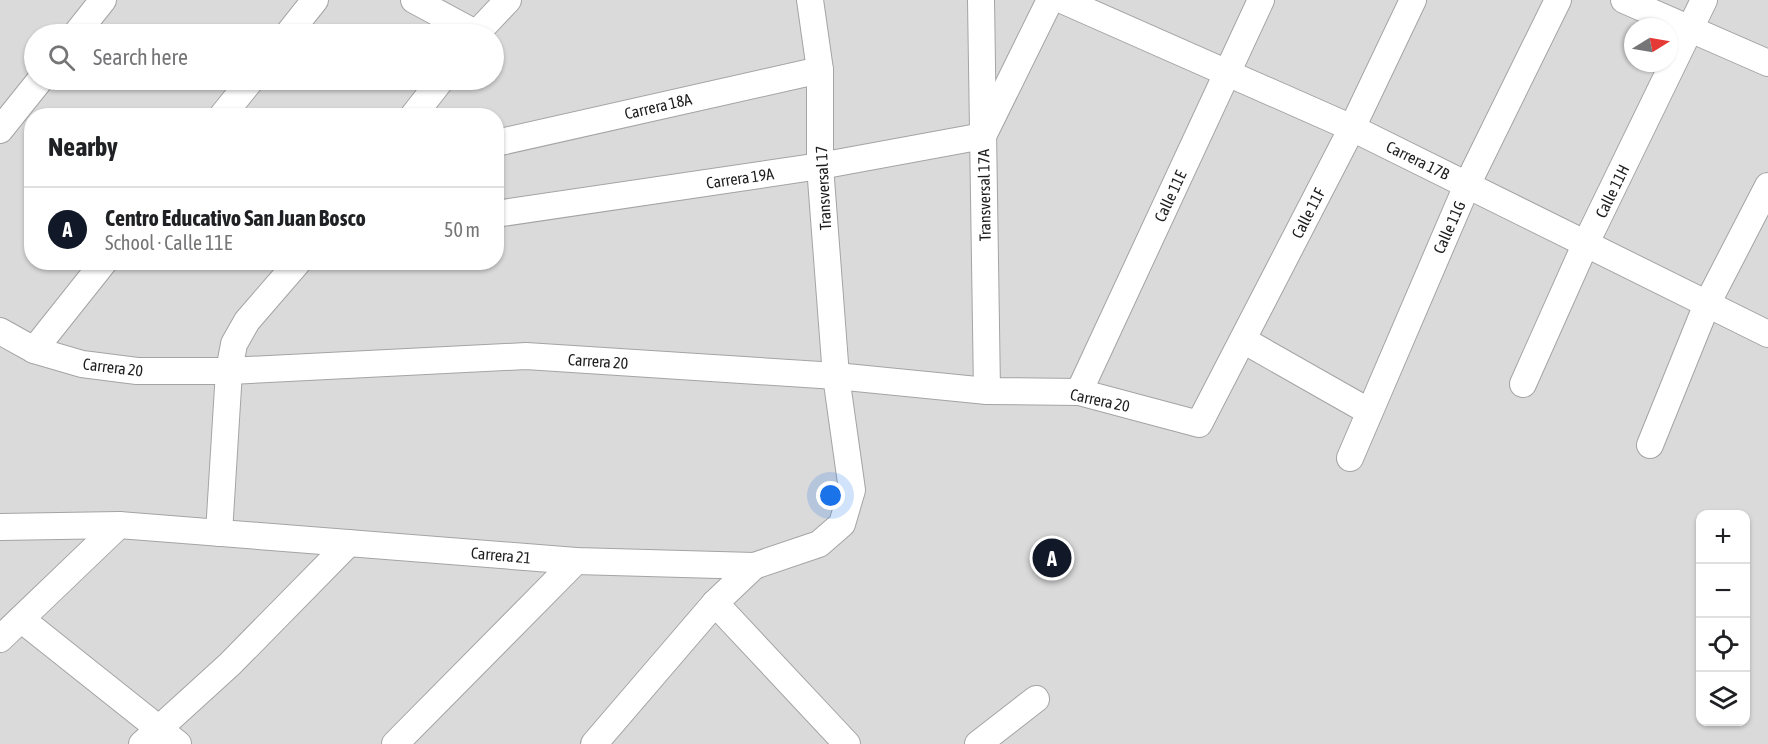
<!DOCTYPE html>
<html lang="en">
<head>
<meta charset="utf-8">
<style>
  :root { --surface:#fff; --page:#f6f6f6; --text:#202124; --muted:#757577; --line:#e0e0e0; --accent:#111827 }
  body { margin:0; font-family:"Asap Condensed",sans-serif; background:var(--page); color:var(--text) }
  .controls { position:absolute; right:18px; bottom:18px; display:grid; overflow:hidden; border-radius:12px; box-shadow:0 2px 4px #0004 }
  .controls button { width:54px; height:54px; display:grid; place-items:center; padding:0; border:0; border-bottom:2px solid var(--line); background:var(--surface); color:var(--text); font:30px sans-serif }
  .compass { position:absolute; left:1624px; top:18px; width:54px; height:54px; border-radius:50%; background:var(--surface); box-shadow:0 2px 4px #0004; rotate:79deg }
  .you { position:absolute; left:831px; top:496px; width:21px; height:21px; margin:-15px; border:4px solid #fff; border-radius:50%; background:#1a73e8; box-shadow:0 0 0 9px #1a73e833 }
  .badge { display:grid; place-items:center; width:39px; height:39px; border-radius:50%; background:var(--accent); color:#fff; font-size:20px; font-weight:700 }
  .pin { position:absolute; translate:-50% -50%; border:3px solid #fff; box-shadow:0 2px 6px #0006 }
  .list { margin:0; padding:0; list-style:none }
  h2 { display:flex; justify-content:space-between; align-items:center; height:78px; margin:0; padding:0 24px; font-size:26px }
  h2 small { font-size:20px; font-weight:400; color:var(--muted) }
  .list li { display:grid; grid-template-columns:39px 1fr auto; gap:18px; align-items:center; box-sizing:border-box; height:84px; padding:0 24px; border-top:2px solid var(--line) }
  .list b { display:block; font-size:22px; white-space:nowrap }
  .list p { margin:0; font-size:20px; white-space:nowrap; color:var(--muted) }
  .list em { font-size:20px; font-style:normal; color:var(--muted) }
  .icon { flex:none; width:33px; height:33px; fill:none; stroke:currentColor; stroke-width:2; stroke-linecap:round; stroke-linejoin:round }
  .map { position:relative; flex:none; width:1768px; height:744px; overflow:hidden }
  .search { position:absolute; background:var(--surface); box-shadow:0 2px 4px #0004; left:24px; top:24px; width:480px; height:66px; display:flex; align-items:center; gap:15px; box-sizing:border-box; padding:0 21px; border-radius:33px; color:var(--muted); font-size:22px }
  .panel { position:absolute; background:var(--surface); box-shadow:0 2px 4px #0004; left:24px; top:108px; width:480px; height:162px; border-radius:24px }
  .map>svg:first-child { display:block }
  .residential { fill:#dbdada; fill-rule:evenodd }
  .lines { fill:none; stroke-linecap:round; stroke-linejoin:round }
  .street-casing { stroke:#a4a4a4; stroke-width:28 }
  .street { stroke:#fff; stroke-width:26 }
  .labels { text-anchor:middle; stroke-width:6; stroke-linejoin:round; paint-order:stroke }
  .street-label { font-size:16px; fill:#1d1d1d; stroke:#fff }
</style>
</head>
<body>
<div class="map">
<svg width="1768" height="744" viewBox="0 0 1768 744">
  <rect width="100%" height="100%" fill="#efebe2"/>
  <!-- residential -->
  <path class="residential" d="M 0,0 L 1768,0 L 1768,744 L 0,744 ZM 1633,27 L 1669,27 L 1669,63 L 1633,63 ZM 34,34 L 494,34 L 494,80 L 34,80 ZM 32,116 L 496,116 L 496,262 L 32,262 ZM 1700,514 L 1746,514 L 1746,722 L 1700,722 Z"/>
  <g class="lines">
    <!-- street casing -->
    <g class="street-casing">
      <g id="street">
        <path d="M 414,0 L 477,34"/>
        <path d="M 981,0 L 987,391"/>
        <path d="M 1062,0 L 1352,128 L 1768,334"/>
        <path d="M 1624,0 L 1768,63"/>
        <path d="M 76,34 L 103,0"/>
        <path d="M 288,34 L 315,0"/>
        <path d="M 476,34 L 508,0"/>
        <path d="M 222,116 L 251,80"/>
        <path d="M 413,116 L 441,80"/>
        <path d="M 0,130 L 40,80"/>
        <path d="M 496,143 L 820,70"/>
        <path d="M 496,214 L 820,166 L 983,136 L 1050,0"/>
        <path d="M 0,331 L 34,350 L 82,364 L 137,371 L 229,371 L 526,356 L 836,376 L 987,391 L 1079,392 L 1199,424 L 1352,128 L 1413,0"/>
        <path d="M 1243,340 L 1368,411"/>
        <path d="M 34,350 L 104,262"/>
        <path d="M 1523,384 L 1585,245 L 1704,0"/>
        <path d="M 1079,392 L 1261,0"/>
        <path d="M 1650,445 L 1707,304 L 1768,186"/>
        <path d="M 1350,458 L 1468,183 L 1558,0"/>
        <path d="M 0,527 L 119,525 L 576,561 L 754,566 L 819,544 L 842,524 L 852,490 L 836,376 L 820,166 L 820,70 L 810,0"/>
        <path d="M 219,533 L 229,371 L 234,344 L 247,321 L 298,262"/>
        <path d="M 715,603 L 847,744"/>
        <path d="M 21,619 L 178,744"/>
        <path d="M 0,639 L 119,525"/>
        <path d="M 142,744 L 230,664 L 349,543"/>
        <path d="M 395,744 L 576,561"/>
        <path d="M 594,744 L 715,603 L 754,566"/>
        <path d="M 978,744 L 1036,699"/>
      </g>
    </g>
    <!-- street -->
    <use href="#street" class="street"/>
  </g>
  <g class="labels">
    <!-- street labels -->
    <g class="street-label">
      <text transform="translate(658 106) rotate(-13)" y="6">Carrera 18A</text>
      <text transform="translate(1418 160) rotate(26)" y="6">Carrera 17B</text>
      <text transform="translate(740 178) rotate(-8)" y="6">Carrera 19A</text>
      <text transform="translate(823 188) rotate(-93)" y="6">Transversal 17</text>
      <text transform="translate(1612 191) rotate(-64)" y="6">Calle 11H</text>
      <text transform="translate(984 195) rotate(-91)" y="6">Transversal 17A</text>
      <text transform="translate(1170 196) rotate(-65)" y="6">Calle 11E</text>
      <text transform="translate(1308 213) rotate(-63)" y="6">Calle 11F</text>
      <text transform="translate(1449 227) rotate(-66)" y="6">Calle 11G</text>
      <text transform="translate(598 361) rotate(4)" y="6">Carrera 20</text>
      <text transform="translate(113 367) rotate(7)" y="6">Carrera 20</text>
      <text transform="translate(1100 400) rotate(12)" y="6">Carrera 20</text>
      <text transform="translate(501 555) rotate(5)" y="6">Carrera 21</text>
    </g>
  </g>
</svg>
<div class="controls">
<button>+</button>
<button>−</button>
<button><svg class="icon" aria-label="locate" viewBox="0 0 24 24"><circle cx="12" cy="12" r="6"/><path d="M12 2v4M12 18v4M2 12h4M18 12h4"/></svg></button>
<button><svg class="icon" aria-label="layers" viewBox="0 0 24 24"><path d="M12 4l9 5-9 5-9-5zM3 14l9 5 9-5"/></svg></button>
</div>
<svg class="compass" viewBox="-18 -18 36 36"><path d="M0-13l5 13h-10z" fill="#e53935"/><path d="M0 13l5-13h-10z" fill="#757577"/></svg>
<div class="you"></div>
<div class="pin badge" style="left:1052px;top:558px">A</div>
<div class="search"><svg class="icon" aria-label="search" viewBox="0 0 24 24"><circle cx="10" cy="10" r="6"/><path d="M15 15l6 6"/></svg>Search here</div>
<section class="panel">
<h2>Nearby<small></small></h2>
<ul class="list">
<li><span class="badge">A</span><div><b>Centro Educativo San Juan Bosco</b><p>School · Calle 11E</p></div><em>50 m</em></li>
</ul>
</section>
</div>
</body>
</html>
